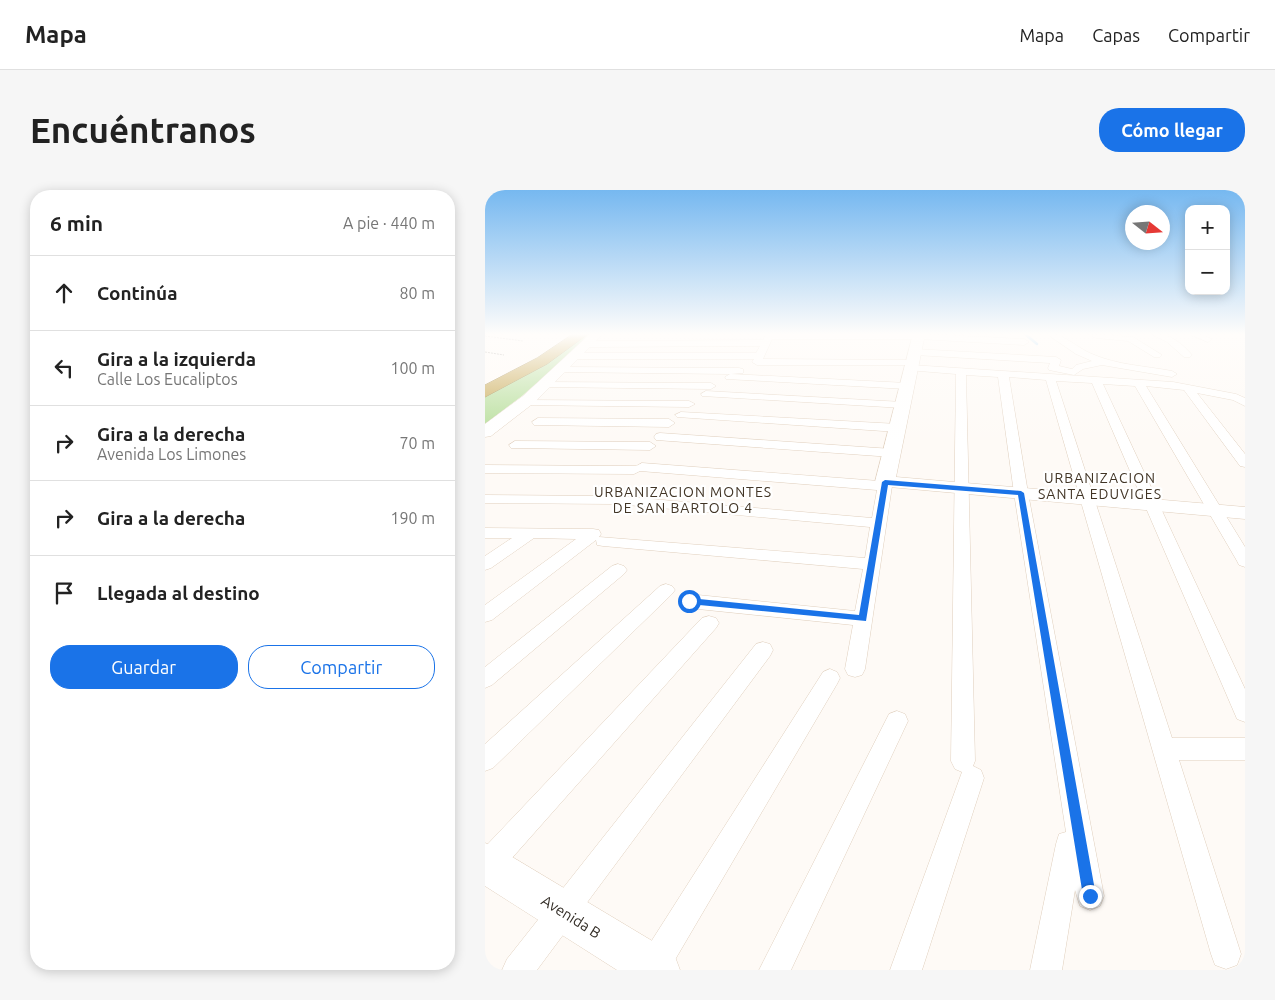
<!DOCTYPE html>
<html lang="es">
<head>
<meta charset="utf-8">
<style>
  :root { --surface:#fff; --page:#f6f6f6; --text:#222; --muted:#767676; --line:#e0e0e0; --accent:#1a73e8 }
  body { margin:0; font-family:Ubuntu,sans-serif; background:var(--page); color:var(--text) }
  .controls { position:absolute; right:15px; top:15px; display:grid; overflow:hidden; border-radius:10px; box-shadow:0 2px 12px #0003 }
  .controls button { width:45px; height:45px; display:grid; place-items:center; padding:0; border:0; border-bottom:1px solid var(--line); background:var(--surface); color:var(--text); font:25px sans-serif }
  .compass { position:absolute; left:640px; top:15px; width:45px; height:45px; border-radius:50%; background:var(--surface); box-shadow:0 2px 12px #0003; rotate:107deg }
  .stop { position:absolute; width:15px; height:15px; margin:-11px; border:4px solid #1a73e8; border-radius:50%; background:#fff }
  .stop.end { background:#1a73e8; border-color:#fff; box-shadow:0 1px 5px #0008 }
  .list { margin:0; padding:0; list-style:none }
  h2 { display:flex; justify-content:space-between; align-items:center; height:65px; margin:0; padding:0 20px; font-size:21px }
  h2 small { font-size:16px; font-weight:400; color:var(--muted) }
  .list li { display:grid; grid-template-columns:32px 1fr auto; gap:15px; align-items:center; box-sizing:border-box; height:75px; padding:0 20px; border-top:1px solid var(--line) }
  .list b { display:block; font-size:19px; white-space:nowrap }
  .list p { margin:0; font-size:16px; white-space:nowrap; color:var(--muted) }
  .list em { font-size:16px; font-style:normal; color:var(--muted) }
  .actions { display:flex; gap:10px; padding:15px 20px }
  .actions a { flex:1; padding:11px 0; border:1px solid var(--accent); border-radius:20px; text-align:center; font-size:18px; color:var(--accent) }
  .actions .main { background:var(--accent); color:#fff }
  .icon { flex:none; width:28px; height:28px; fill:none; stroke:currentColor; stroke-width:2; stroke-linecap:round; stroke-linejoin:round }
  .map { position:relative; flex:none; width:760px; height:780px; overflow:hidden; border-radius:20px }
  header { display:flex; align-items:center; gap:30px; box-sizing:border-box; height:70px; padding:0 25px; background:var(--surface); border-bottom:1px solid var(--line) }
  header strong { font-size:24px }
  nav { display:flex; gap:28px; margin-inline-start:auto; font-size:18px }
  .intro { display:flex; align-items:center; justify-content:space-between; box-sizing:border-box; height:120px; padding:0 30px }
  h1 { margin:0; font-size:35px }
  .button { padding:12px 22px; border-radius:20px; background:var(--accent); color:#fff; font-size:18px; font-weight:700 }
  main { display:flex; gap:30px; padding:0 30px }
  aside { flex:1; background:var(--surface); border-radius:20px; box-shadow:0 2px 12px #0003 }
  .map>svg:first-child { display:block }
  .green { fill:#b4dd97 }
  .lines { fill:none; stroke-linecap:round; stroke-linejoin:round }
  .stream { stroke:#6bbdfb; stroke-width:2.5 }
  .street-casing { stroke:#e0cfbd; stroke-width:1 }
  .secondary-casing { stroke:#e0cfbd; stroke-width:1 }
  .highway-casing { stroke:#91793c; stroke-width:1 }
  .path { stroke:#98938e; stroke-width:1; stroke-dasharray:2 1; stroke-linecap:butt }
  .street { fill:#fff; fill-rule:evenodd }
  .secondary { fill:#fff; fill-rule:evenodd }
  .highway { fill:#c4a348; fill-rule:evenodd }
  .route { fill:#1a73e8 }
  .labels { text-anchor:middle; stroke-width:4.5; stroke-linejoin:round; paint-order:stroke }
  .neighbourhood-label { font-size:14px; letter-spacing:1px; fill:#413425; stroke:#fff }
  .near-street-label { font-size:15px; fill:#322c25; stroke:#fff }
</style>
</head>
<body>
<header>
<strong>Mapa</strong>
<nav><a>Mapa</a><a>Capas</a><a>Compartir</a></nav>
</header>
<div class="intro"><h1>Encuéntranos</h1><a class="button">Cómo llegar</a></div>
<main>
<aside>
<h2>6 min<small>A pie · 440 m</small></h2>
<ul class="list">
<li><svg class="icon" aria-label="ahead" viewBox="0 0 24 24"><path d="M12 20V5M6 11l6-6 6 6"/></svg><div><b>Continúa</b></div><em>80 m</em></li>
<li><svg class="icon" aria-label="left" viewBox="0 0 24 24"><path d="M17 20v-9H6M10 6l-5 5 5 5"/></svg><div><b>Gira a la izquierda</b><p>Calle Los Eucaliptos</p></div><em>100 m</em></li>
<li><svg class="icon" aria-label="right" viewBox="0 0 24 24"><path d="M7 20v-9h11M14 6l5 5-5 5"/></svg><div><b>Gira a la derecha</b><p>Avenida Los Limones</p></div><em>70 m</em></li>
<li><svg class="icon" aria-label="right" viewBox="0 0 24 24"><path d="M7 20v-9h11M14 6l5 5-5 5"/></svg><div><b>Gira a la derecha</b></div><em>190 m</em></li>
<li><svg class="icon" aria-label="arrive" viewBox="0 0 24 24"><path d="M6 21V4h12l-3 4 3 4H6"/></svg><div><b>Llegada al destino</b></div></li>
</ul>
<div class="actions"><a class="main">Guardar</a><a>Compartir</a></div>
</aside>
<div class="map">
<svg width="760" height="780" viewBox="0 0 760 780">
  <rect width="100%" height="100%" fill="#fefaf6"/>
  <!-- green -->
  <path class="green" d="M 96,144 L 107,144 L 37,206 L 0,234 L 0,202 Z"/>
  <g class="lines">
    <!-- stream -->
    <path class="stream" d="M 540,144 L 552,154"/>
    <!-- street casing -->
    <g class="street-casing">
      <g id="street">
        <path d="M 281,144 L 437,144 L 539,149 L 544,152 L 539,155 L 434,149 L 287,149 L 278,169 L 430,170 L 430,174 L 427,175 L 272,175 L 267,172 L 269,169 L 91,169 L 86,166 L 91,163 L 271,163 L 275,156 L 104,157 L 99,154 L 104,151 L 278,150 Z"/>
        <path d="M 562,144 C 577,142 592,158 607,164 C 632,175 660,176 687,181 L 692,184 L 687,187 L 617,175 L 598,179 L 589,185 L 564,180 L 563,178 L 565,173 L 430,165 L 425,162 L 430,159 L 571,167 L 576,170 L 574,176 L 587,179 L 591,175 L 607,171 L 591,164 Z"/>
        <path d="M 608,144 L 648,147 L 677,165 L 675,167 L 669,167 L 643,151 L 611,148 L 608,147 Z"/>
        <path d="M 666,144 C 682,142 696,152 707,165 L 705,167 L 699,167 L 682,152 Z"/>
        <path d="M 704,144 L 715,144 L 727,149 L 723,152 Z"/>
        <path d="M 426,175 L 688,192 L 751,204 L 760,208 L 760,216 L 748,210 L 712,203 L 760,264 L 760,277 L 755,276 L 699,200 L 661,196 L 760,357 L 760,377 L 754,375 L 752,371 L 650,196 L 618,194 L 760,499 L 760,532 L 752,529 L 749,522 L 607,193 L 571,191 L 687,548 L 760,548 L 760,570 L 694,570 L 756,764 L 752,775 L 741,779 L 730,775 L 726,764 L 561,190 L 524,187 L 543,303 L 619,706 L 615,716 L 605,720 L 595,716 L 590,700 L 577,780 L 545,780 L 571,654 L 574,644 L 581,642 L 529,303 L 513,187 L 481,185 L 490,571 L 488,576 L 496,580 L 499,588 L 437,780 L 405,780 L 477,582 L 470,579 L 466,571 L 471,184 L 422,180 L 422,176 Z"/>
        <path d="M 76,177 L 254,178 L 258,179 L 258,183 L 246,184 L 422,193 L 427,196 L 422,199 L 241,189 L 240,187 L 245,184 L 72,182 L 72,178 Z"/>
        <path d="M 59,192 L 226,193 L 231,196 L 226,199 L 55,197 L 54,195 L 55,193 Z"/>
        <path d="M 221,201 L 418,212 L 424,215 L 418,218 L 217,206 L 216,204 Z"/>
        <path d="M 39,210 L 204,211 L 210,214 L 204,217 L 35,215 L 33,213 Z"/>
        <path d="M 196,222 L 413,234 L 419,238 L 413,242 L 192,227 L 190,225 Z"/>
        <path d="M 53,228 L 184,229 L 190,233 L 184,237 L 49,235 L 47,232 Z"/>
        <path d="M 175,243 L 407,259 L 413,263 L 407,267 L 171,250 L 169,247 L 171,244 Z"/>
        <path d="M 30,251 L 165,252 L 171,256 L 165,260 L 26,258 L 24,255 Z"/>
        <path d="M 157,273 L 394,291 L 400,288 L 405,289 L 407,296 L 380,479 L 377,485 L 370,487 L 363,485 L 360,479 L 368,435 L 203,418 L 197,416 L 194,411 L 197,406 L 203,404 L 370,421 L 378,379 L 118,356 L 112,355 L 111,350 L 7,430 L 0,432 L 0,415 L 91,349 L 49,348 L 6,378 L 0,380 L 0,366 L 27,348 L 0,348 L 0,338 L 108,339 L 114,340 L 116,344 L 114,347 L 380,368 L 385,337 L 131,314 L 0,313 L 0,305 L 131,306 L 387,328 L 392,300 L 155,281 L 149,284 L 0,283 L 0,275 L 151,276 Z"/>
        <path d="M 133,374 L 139,376 L 142,380 L 139,384 L 7,495 L 0,498 L 0,477 L 127,376 Z"/>
        <path d="M 181,394 L 187,396 L 190,400 L 187,404 L 8,578 L 0,581 L 0,554 L 175,396 Z"/>
        <path d="M 224,426 L 231,428 L 234,433 L 231,438 L 12,685 L 0,688 L 0,657 L 217,428 Z"/>
        <path d="M 278,452 L 285,454 L 288,460 L 285,466 L 52,780 L 17,780 L 22,769 L 271,454 Z"/>
        <path d="M 345,479 L 352,482 L 355,488 L 352,494 L 184,780 L 150,780 L 155,769 L 338,482 Z"/>
        <path d="M 412,521 L 420,524 L 423,531 L 306,780 L 274,780 L 404,524 Z"/>
      </g>
    </g>
    <!-- secondary casing -->
    <g class="secondary-casing">
      <g id="secondary">
        <path d="M 105,144 L 118,144 L 50,212 L 6,246 L 0,247 L 0,234 L 38,206 Z"/>
        <path d="M 428,144 L 440,144 L 411,287 L 760,317 L 760,329 L 393,296 L 390,292 Z"/>
        <path d="M 0,653 L 14,659 L 189,764 L 195,780 L 132,780 L 0,696 Z"/>
      </g>
    </g>
    <!-- highway casing -->
    <g class="highway-casing">
      <path id="highway" d="M 88,144 L 103,144 L 62,174 L 0,207 L 0,195 L 52,168 Z"/>
    </g>
    <!-- path -->
    <g class="path">
      <path d="M 0,146 L 38,151"/>
      <path d="M 0,162 L 19,165"/>
    </g>
    <!-- street -->
    <use href="#street" class="street"/>
    <!-- secondary -->
    <use href="#secondary" class="secondary"/>
    <!-- highway -->
    <use href="#highway" class="highway"/>
  </g>
  <!-- sky -->
  <linearGradient id="sky" x2="0" y2="1"><stop stop-color="#76b8f0"/><stop offset="0.57" stop-color="#fffdfb"/><stop offset="1" stop-color="#fffdfb" stop-opacity="0"/></linearGradient>
  <rect width="760" height="253" fill="url(#sky)"/>
  <!-- route -->
  <path class="route" d="M 400,290 L 536,301 L 539,303 L 611,706 L 609,711 L 605,713 L 600,711 L 598,706 L 533,305 L 403,295 L 381,431 L 204,414 L 199,411 L 204,408 L 374,425 L 397,292 Z"/>
  <g class="labels">
    <!-- neighbourhood labels -->
    <g class="neighbourhood-label">
      <text x="615" y="293">URBANIZACION<tspan x="615" dy="16">SANTA EDUVIGES</tspan></text>
      <text x="198" y="307">URBANIZACION MONTES<tspan x="198" dy="16">DE SAN BARTOLO 4</tspan></text>
    </g>
    <!-- near-street labels -->
    <g class="near-street-label">
      <text transform="translate(86 727) rotate(32)" y="5">Avenida B</text>
    </g>
  </g>
</svg>
<div class="controls">
<button>+</button>
<button>−</button>
</div>
<svg class="compass" viewBox="-18 -18 36 36"><path d="M0-13l5 13h-10z" fill="#e53935"/><path d="M0 13l5-13h-10z" fill="#767676"/></svg>
<div class="stop" style="left:204px;top:411px"></div>
<div class="stop end" style="left:605px;top:706px"></div>
</div>
</main>
</body>
</html>
